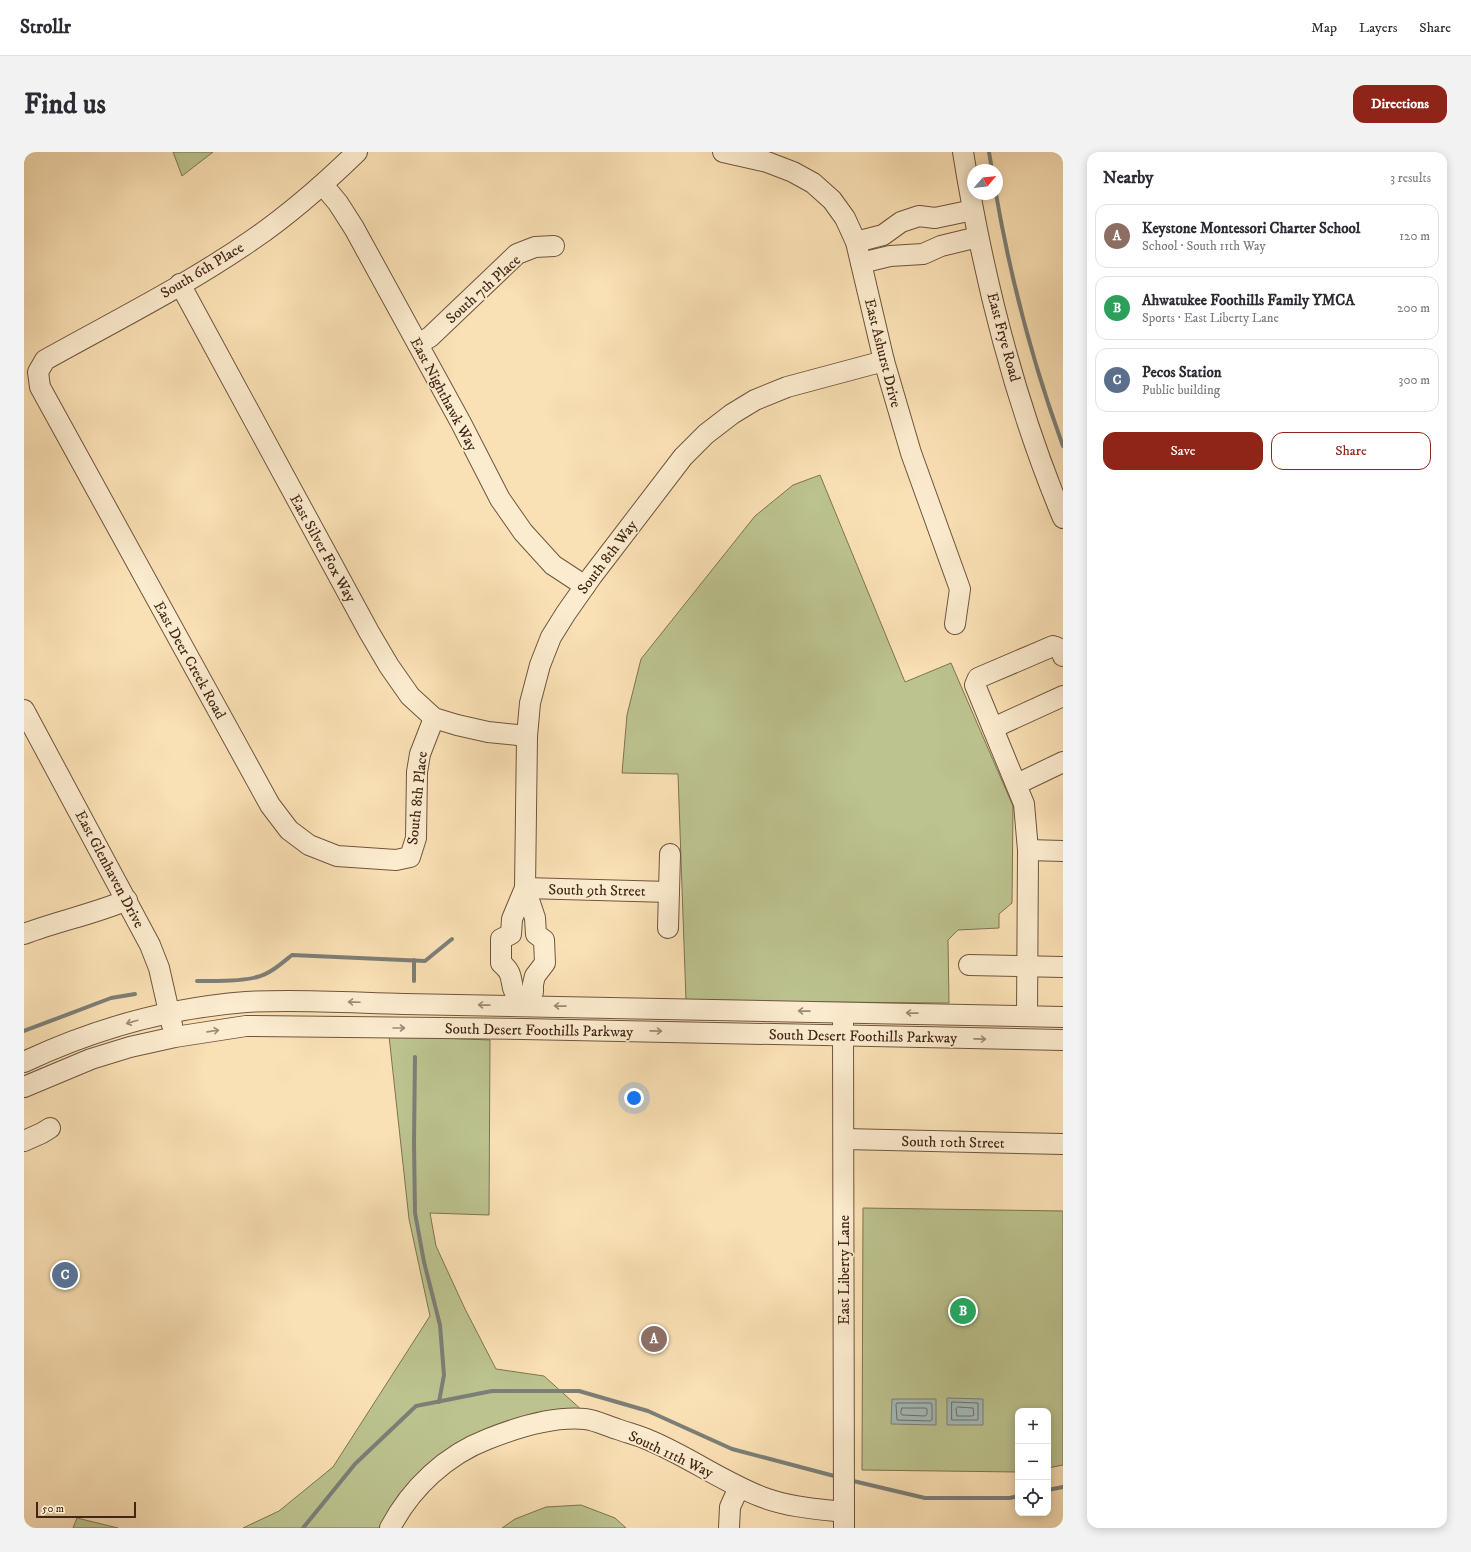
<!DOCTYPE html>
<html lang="en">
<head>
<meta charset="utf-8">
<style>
  :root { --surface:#fff; --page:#f2f2f3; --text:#2b2b33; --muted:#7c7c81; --line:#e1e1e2; --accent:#8f2418 }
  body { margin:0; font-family:"IM FELL DW Pica",serif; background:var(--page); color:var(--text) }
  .controls { position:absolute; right:12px; bottom:12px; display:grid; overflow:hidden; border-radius:8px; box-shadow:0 2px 10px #0003 }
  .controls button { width:36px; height:36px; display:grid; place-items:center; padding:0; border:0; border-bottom:1px solid var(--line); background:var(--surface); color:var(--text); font:20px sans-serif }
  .compass { position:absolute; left:943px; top:12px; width:36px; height:36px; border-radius:50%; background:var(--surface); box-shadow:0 2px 10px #0003; rotate:62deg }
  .scale { position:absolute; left:12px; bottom:10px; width:100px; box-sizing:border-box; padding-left:4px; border:2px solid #412617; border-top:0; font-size:11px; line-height:14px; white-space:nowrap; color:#412617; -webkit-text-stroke:3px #fceccf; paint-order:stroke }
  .you { position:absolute; left:610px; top:946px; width:14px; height:14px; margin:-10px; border:3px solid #fff; border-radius:50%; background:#1a73e8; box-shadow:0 0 0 6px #1a73e833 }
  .badge { display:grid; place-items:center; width:26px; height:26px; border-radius:50%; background:var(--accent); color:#fff; font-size:13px; font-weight:700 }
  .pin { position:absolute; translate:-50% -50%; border:2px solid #fff; box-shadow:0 1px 4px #0006 }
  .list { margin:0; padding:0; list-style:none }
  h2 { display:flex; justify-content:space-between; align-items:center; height:52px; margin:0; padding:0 16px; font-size:17px }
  h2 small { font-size:13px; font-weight:400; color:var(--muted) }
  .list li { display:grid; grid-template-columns:26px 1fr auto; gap:12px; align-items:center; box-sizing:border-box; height:64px; margin:0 8px 8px; padding:0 8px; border:1px solid var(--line); border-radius:12px }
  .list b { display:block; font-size:15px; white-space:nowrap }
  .list p { margin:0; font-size:13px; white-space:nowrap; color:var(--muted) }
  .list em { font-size:13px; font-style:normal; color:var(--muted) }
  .actions { display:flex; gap:8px; padding:12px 16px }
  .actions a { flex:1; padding:9px 0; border:1px solid var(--accent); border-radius:12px; text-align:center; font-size:14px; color:var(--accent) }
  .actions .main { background:var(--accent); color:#fff }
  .icon { flex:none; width:22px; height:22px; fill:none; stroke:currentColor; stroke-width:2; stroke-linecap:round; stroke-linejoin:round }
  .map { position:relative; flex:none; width:1039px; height:1376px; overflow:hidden; border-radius:12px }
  header { display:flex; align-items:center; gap:24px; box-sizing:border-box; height:56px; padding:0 20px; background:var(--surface); border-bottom:1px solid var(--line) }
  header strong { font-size:19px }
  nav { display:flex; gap:22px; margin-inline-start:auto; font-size:14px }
  .intro { display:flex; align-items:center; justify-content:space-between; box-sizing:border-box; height:96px; padding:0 24px }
  h1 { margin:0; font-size:28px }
  .button { padding:10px 18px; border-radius:12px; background:var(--accent); color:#fff; font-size:14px; font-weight:700 }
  main { display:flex; gap:24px; padding:0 24px }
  aside { flex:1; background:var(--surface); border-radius:12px; box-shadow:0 2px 10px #0003 }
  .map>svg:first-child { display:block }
  .green { fill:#bcc38f; stroke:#7e7453 }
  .water { fill:#a4bbb9; stroke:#7c7f78 }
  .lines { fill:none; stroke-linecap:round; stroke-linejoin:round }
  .shore { stroke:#727068; stroke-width:1 }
  .stream { stroke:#7c7f78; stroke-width:4 }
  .minor-casing { stroke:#6f553e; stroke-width:22 }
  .minor { stroke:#fceccf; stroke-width:20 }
  .oneway { stroke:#9e8973 }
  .labels { text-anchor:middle; stroke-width:3.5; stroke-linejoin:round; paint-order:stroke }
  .street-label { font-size:15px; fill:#412617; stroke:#fceccf }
</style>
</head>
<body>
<header>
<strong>Strollr</strong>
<nav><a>Map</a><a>Layers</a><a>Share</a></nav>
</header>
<div class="intro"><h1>Find us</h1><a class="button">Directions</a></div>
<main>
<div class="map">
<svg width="1039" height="1376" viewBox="0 0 1039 1376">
  <rect width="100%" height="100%" fill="#fae1b5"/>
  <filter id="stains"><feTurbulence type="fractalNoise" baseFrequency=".005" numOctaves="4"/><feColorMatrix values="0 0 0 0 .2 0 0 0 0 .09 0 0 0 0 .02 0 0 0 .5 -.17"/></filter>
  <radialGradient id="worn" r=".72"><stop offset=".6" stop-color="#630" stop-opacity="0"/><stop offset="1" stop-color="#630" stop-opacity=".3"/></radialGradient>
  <!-- green -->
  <g class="green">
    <path d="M 149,0 L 189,0 L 158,24 Z"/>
    <path d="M 796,323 L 881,530 L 927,511 L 989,654 L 988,751 L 975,762 L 975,776 L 934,778 L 924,788 L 925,851 L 662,849 L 654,622 L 598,621 L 603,563 L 617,507 L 731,364 L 769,333 Z"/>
    <path d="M 365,884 L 466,888 L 465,1063 L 406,1061 L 412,1094 L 441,1157 L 472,1217 L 520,1224 L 560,1260 L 464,1278 L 360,1376 L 219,1376 L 255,1359 L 309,1315 L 406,1164 L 385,1067 Z"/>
    <path d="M 839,1056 L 1039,1059 L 1039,1313 L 1024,1316 L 1024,1259 L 994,1259 L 994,1320 L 838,1318 Z"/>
    <path d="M 557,1353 L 591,1366 L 602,1376 L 478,1376 L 491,1367 L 522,1355 Z"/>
    <path d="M 53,1366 L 94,1376 L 49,1376 Z"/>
  </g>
  <!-- water -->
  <g class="water">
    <path d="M 923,1246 L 959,1247 L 959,1273 L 923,1273 Z"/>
    <path d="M 868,1247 L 912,1247 L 912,1273 L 867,1272 Z"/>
  </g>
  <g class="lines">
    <!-- shore -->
    <g class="shore">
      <path d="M 928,1250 L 954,1251 L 954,1268 L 928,1268 Z"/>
      <path d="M 873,1251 L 907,1251 L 908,1253 L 908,1268 L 906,1269 L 873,1268 L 872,1253 Z"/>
      <path d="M 934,1255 L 949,1256 L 950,1263 L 948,1264 L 933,1264 L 932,1257 Z"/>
      <path d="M 878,1256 L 902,1256 L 903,1257 L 903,1262 L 901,1264 L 878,1263 L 877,1261 Z"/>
    </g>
    <!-- stream -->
    <g class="stream">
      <path d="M 965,0 L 968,18"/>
      <path d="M 972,42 C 987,128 1009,212 1039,294"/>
      <path d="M 173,829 C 190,829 217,830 233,825 C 246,822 258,811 268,803 L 401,809 L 428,787"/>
      <path d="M 390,829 L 390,808"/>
      <path d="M 0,879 L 87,846 L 111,842"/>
      <path d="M 391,905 L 390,990 L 391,1061 L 400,1110 L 416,1173 L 420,1223 L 415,1250"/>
      <path d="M 825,1328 L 901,1346 L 986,1346 L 994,1344"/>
      <path d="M 1024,1338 L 1039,1335"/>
      <path d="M 279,1376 L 331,1312 L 392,1254 L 468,1239 L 555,1239 L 624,1259 L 708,1297 L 814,1325"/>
    </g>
    <!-- minor casing -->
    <g class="minor-casing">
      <g id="minor">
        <path d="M 333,0 C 300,32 266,62 228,88 C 163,133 91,169 21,208 L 14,220 L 16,235 L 246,653 L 265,678 L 285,693 L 313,704 L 372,708 L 386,705 L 392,686 L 393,620 L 396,602 L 410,566"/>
        <path d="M 699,0 L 743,10 L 769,20 L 789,31 L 808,48 L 821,66 L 832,90 L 860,209 L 887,301 L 936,437 L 931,472"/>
        <path d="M 939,0 C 959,124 990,249 1039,366"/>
        <path d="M 299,33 L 314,51 L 330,76 L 437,271 L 476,347 L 499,380 L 529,413 L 561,434"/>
        <path d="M 832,90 L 859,83 L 877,70 L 895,64 L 911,66 L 949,58"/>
        <path d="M 837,111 L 866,104 L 899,102 L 917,94 L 954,85"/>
        <path d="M 156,132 L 345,480 L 365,514 L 386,544 L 410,566 L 433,573 L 464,580 L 503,584"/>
        <path d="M 394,192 L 406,185 L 493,102 L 511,95 L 530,94"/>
        <path d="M 0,558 L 126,793 L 135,816 L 148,873"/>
        <path d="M 969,576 L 1039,544"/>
        <path d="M 993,632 L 1039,610"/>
        <path d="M 1004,698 L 1039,699"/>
        <path d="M 501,736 L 645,740"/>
        <path d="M 644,776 L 646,702"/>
        <path d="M 0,782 C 34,769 70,762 103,748"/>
        <path d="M 945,813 L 1039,815"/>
        <path d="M 499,854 L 509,840 L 509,832 L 511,824 L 521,811 L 520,788 L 512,782 L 511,766 L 501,736 L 503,584 L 506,551 L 516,513 L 527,485 L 542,461 L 568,424 L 659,305 L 682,282 L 708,262 L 731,248 L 763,235 L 860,209"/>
        <path d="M 499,854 C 496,848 491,842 489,836 C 486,823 488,821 477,811 L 477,787 L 487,782 L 488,767 L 501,736"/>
        <path d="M 1003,864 L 1004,698 L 1000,652 L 951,533 L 954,526 L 1029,494 C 1035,495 1037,498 1039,504"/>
        <path d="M 819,870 L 820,1376"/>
        <path d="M 0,910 C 70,877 145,856 222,850 C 236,849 250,849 264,849 C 303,849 341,851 380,852 L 1039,865"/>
        <path d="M 0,935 L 67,907 L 106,895 L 151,885 L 222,874 L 499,877 L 1039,888"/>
        <path d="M 820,987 L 1039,992"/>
        <path d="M 0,989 L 18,981 L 26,976"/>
        <path d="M 366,1376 C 387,1336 422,1303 464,1287 C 494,1275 529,1264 561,1267 C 571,1268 583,1274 593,1277 C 604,1281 616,1284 627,1289 C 665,1305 699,1330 738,1345 C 764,1355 793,1357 820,1360"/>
        <path d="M 705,1376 L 706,1355 L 715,1335"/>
      </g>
    </g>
    <!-- minor -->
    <use href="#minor" class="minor"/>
  </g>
  <!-- one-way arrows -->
  <defs><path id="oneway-shaft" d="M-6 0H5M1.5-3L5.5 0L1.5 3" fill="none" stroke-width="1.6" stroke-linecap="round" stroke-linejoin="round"/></defs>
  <g class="oneway">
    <use href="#oneway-shaft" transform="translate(330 850) rotate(-178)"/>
    <use href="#oneway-shaft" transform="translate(460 853) rotate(-179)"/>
    <use href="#oneway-shaft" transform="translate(536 854) rotate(-179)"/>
    <use href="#oneway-shaft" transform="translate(780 859) rotate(-179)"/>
    <use href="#oneway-shaft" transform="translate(888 861) rotate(-179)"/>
    <use href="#oneway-shaft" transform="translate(108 870) rotate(164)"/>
    <use href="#oneway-shaft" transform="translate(375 876)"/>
    <use href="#oneway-shaft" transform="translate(189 879) rotate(-8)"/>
    <use href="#oneway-shaft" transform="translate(632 879) rotate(1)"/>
    <use href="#oneway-shaft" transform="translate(956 887) rotate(1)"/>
  </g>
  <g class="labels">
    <!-- street labels -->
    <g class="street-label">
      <text transform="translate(178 118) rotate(-31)" y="5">South 6th Place</text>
      <text transform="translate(459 137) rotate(-42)" y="5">South 7th Place</text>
      <text transform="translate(980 185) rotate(75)" y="5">East Frye Road</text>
      <text transform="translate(859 201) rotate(76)" y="5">East Ashurst Drive</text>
      <text transform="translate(420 242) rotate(62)" y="5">East Nighthawk Way</text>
      <text transform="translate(299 396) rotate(61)" y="5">East Silver Fox Way</text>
      <text transform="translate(583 405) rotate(-53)" y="5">South 8th Way</text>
      <text transform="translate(166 508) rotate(61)" y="5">East Deer Creek Road</text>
      <text transform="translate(393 646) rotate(-84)" y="5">South 8th Place</text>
      <text transform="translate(86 717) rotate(62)" y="5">East Glenhaven Drive</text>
      <text transform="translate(573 738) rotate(1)" y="5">South 9th Street</text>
      <text transform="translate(515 878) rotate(1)" y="5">South Desert Foothills Parkway</text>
      <text transform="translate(839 884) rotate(1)" y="5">South Desert Foothills Parkway</text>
      <text transform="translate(929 990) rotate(1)" y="5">South 10th Street</text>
      <text transform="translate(820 1118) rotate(-90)" y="5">East Liberty Lane</text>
      <text transform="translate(647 1302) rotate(25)" y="5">South 11th Way</text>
    </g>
  </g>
  <rect width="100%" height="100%" filter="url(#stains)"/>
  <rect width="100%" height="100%" fill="url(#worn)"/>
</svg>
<div class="controls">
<button>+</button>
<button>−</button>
<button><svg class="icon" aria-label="locate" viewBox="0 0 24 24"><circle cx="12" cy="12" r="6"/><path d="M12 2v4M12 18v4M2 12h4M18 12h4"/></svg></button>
</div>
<svg class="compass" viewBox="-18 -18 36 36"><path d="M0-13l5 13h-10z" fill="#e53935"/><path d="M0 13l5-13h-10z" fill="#7c7c81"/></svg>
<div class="scale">50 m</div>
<div class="you"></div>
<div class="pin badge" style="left:630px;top:1187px;background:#8d6e63">A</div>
<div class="pin badge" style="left:939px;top:1159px;background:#2e9e5b">B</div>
<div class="pin badge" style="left:41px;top:1123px;background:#5c6f8a">C</div>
</div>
<aside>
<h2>Nearby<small>3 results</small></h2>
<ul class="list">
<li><span class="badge" style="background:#8d6e63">A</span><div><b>Keystone Montessori Charter School</b><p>School · South 11th Way</p></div><em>120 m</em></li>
<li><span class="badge" style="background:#2e9e5b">B</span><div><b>Ahwatukee Foothills Family YMCA</b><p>Sports · East Liberty Lane</p></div><em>200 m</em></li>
<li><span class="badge" style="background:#5c6f8a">C</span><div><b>Pecos Station</b><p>Public building</p></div><em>300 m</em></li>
</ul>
<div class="actions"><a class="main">Save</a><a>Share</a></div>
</aside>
</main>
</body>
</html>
